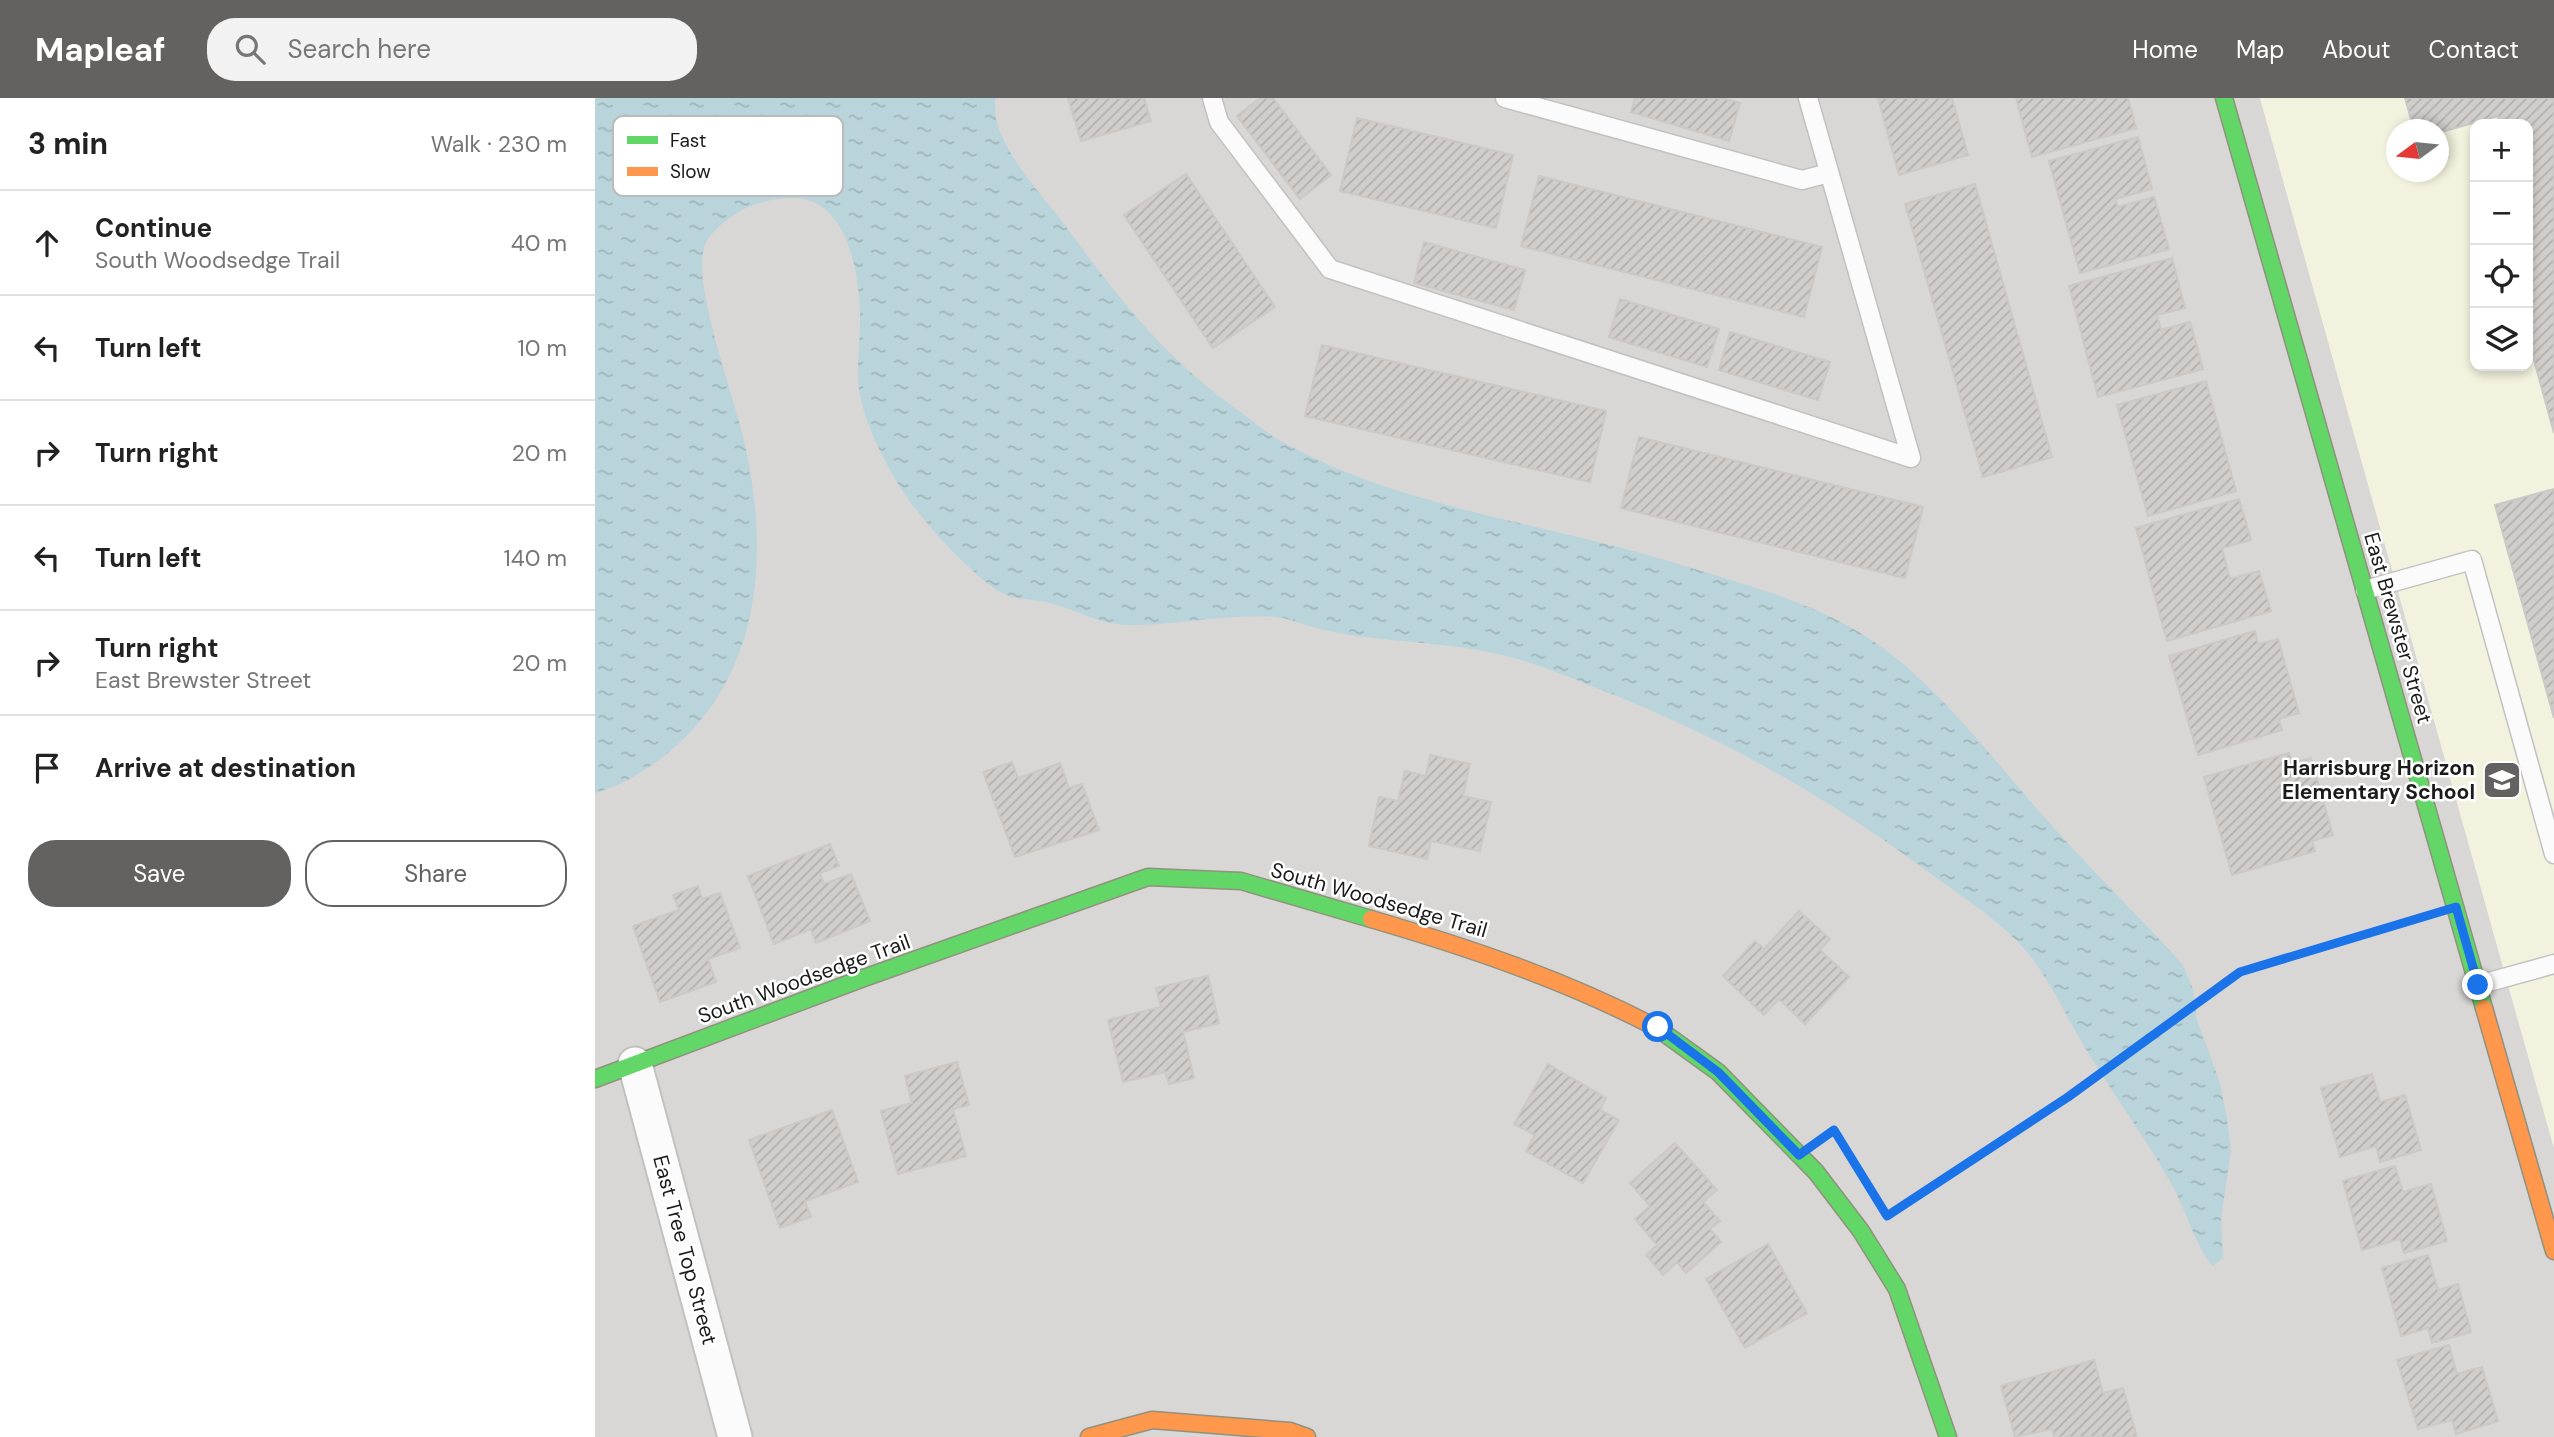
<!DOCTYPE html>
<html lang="en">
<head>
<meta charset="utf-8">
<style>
  :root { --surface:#fff; --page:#f2f2f2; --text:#222; --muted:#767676; --line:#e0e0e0; --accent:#636261 }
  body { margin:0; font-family:"DM Sans",sans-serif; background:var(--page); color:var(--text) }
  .controls { position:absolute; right:21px; top:21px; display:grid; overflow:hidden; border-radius:14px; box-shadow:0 4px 10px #0003 }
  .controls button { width:63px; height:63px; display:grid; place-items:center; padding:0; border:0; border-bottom:2px solid var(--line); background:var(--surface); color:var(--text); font:35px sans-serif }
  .compass { position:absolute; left:1791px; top:21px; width:63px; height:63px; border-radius:50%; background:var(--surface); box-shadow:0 4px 10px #0003; rotate:255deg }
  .stop { position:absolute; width:21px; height:21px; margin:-16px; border:5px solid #1a73e8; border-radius:50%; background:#fff }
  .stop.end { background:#1a73e8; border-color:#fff; box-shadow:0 2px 7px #0008 }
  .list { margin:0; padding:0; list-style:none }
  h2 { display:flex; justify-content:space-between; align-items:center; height:91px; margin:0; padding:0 28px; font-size:30px }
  h2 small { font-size:23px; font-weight:400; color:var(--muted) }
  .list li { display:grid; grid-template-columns:46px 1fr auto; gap:21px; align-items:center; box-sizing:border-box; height:105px; padding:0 28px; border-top:2px solid var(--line) }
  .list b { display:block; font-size:26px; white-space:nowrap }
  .list p { margin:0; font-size:23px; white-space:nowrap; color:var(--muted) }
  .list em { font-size:23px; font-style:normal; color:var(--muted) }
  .actions { display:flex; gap:14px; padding:21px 28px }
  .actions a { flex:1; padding:16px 0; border:2px solid var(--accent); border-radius:28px; text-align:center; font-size:24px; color:var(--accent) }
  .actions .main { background:var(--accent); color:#fff }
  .icon { flex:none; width:38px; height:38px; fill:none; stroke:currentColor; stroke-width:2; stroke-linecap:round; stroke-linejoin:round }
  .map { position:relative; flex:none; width:1959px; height:1339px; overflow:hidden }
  header { display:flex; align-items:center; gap:42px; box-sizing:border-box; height:98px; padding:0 35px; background:var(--accent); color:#fff }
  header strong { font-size:33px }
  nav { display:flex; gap:38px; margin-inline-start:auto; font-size:24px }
  .search { width:490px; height:63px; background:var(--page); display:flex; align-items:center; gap:18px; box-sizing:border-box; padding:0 24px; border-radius:28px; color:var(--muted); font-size:26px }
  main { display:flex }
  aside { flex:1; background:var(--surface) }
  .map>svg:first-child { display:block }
  .residential { fill:#d8d7d5 }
  .education { fill:#f3f2de; fill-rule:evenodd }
  .water { fill:url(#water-ripples) }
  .building { fill:url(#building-hatch); stroke:#ccc8c5; stroke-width:2 }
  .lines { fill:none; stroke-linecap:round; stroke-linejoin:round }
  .lane-casing { stroke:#c2c1c0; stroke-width:21 }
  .street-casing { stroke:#c2c1c0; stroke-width:37 }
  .fast-casing { stroke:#90917e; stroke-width:19 }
  .slow-casing { stroke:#90917e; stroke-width:19 }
  .path { stroke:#d3c6c5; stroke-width:4.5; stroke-dasharray:3.5 3.5; stroke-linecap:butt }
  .lane { stroke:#fcfbfb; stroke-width:18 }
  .street { stroke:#fcfbfb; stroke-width:33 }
  .fast { stroke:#63d668; stroke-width:16 }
  .slow { stroke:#ff974d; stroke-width:16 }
  .route { stroke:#1a73e8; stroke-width:9 }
  .labels { text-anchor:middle; stroke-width:5; stroke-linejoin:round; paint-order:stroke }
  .street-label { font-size:21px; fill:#1b1b1b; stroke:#fff }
  .poi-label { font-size:21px; font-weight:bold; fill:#1b1b1b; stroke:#fff; text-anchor:end }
  .key { fill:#fff; stroke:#bbb; stroke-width:2 }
  .key-label { font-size:19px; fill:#1b1b1b }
</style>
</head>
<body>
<header>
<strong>Mapleaf</strong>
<div class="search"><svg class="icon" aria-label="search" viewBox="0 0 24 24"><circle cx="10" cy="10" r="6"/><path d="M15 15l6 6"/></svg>Search here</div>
<nav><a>Home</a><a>Map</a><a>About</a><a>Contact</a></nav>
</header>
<main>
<aside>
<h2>3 min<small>Walk · 230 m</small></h2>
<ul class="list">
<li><svg class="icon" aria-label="ahead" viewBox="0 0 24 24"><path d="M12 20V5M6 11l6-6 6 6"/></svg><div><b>Continue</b><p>South Woodsedge Trail</p></div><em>40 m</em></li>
<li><svg class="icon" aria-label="left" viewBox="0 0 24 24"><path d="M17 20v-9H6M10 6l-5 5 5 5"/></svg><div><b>Turn left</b></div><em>10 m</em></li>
<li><svg class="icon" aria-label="right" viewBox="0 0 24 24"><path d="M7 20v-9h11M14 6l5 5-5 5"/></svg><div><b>Turn right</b></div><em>20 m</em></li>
<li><svg class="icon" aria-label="left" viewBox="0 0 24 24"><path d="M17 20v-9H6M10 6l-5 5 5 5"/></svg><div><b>Turn left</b></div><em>140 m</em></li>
<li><svg class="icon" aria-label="right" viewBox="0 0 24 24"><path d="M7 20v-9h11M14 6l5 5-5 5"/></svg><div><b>Turn right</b><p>East Brewster Street</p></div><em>20 m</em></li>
<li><svg class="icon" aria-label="arrive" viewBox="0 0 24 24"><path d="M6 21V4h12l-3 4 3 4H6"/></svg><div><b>Arrive at destination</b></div></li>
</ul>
<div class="actions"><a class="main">Save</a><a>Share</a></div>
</aside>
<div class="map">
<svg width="1959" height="1339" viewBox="0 0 1959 1339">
  <defs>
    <pattern id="water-ripples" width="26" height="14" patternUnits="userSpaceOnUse" patternTransform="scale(1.75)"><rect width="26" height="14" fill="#b9d4da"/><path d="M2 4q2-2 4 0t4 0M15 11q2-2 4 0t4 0" fill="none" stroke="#9eb5ba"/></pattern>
    <pattern id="building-hatch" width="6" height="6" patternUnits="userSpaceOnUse" patternTransform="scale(1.75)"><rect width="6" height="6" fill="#d0cdcb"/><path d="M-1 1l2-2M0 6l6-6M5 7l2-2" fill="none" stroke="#b2afae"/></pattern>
  </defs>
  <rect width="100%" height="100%" fill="#e9e7e4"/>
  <!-- residential -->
  <path class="residential" d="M 0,0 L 1665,0 L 1959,1050 L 1959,1339 L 0,1339 Z"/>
  <!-- education -->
  <path class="education" d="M 1665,0 L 1959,0 L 1959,1050 L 1911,880 ZM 1880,26 L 1933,26 L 1933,268 L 1880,268 ZM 1801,32 L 1843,32 L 1843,74 L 1801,74 Z"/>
  <!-- water -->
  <path class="water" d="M 0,0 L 401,0 C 391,39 447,96 469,126 C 524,201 570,261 647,315 C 661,326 675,338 691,346 C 811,411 951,425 1080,465 C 1144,485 1210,501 1267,536 C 1338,579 1396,660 1451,721 C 1495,771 1544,818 1588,867 L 1598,891 L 1602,922 L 1625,985 L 1632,1021 L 1636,1053 L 1626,1121 L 1628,1160 L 1618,1168 C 1603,1154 1589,1107 1576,1085 C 1549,1038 1517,994 1489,948 C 1468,913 1452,875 1424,845 C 1396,816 1360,794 1328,770 C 1229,697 1124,638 1009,593 C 976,580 942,565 907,557 C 850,543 791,545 733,533 C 716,530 698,521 681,519 C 631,515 581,528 532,527 C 505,526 481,512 455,505 C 442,501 427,502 414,498 C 385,489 317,412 302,384 C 286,357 271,327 265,297 C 260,270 266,243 265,216 C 264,173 252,101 199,100 C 182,100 161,104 147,112 C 133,120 114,134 109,150 C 98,187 137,293 147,334 C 174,445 171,567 81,648 C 58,668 30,687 0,695 Z"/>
  <!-- building -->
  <g class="building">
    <path d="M 473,0 L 549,0 L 556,23 L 486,43 Z"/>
    <path d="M 665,0 L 678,0 L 736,77 L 705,101 L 642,18 Z"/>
    <path d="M 1040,0 L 1127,0 L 1145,5 L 1134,43 L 1036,14 Z"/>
    <path d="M 1283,0 L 1357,0 L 1373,57 L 1304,77 Z"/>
    <path d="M 1421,0 L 1533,0 L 1541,30 L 1437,59 Z"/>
    <path d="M 1810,0 L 1959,0 L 1959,335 L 1933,240 L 1933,143 L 1937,142 L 1933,126 L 1933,26 L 1905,26 L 1903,18 L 1843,35 L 1843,32 L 1819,32 Z"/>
    <path d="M 762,20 L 918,57 L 901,130 L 745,93 Z"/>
    <path d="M 1543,39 L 1557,91 L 1520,101 L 1523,109 L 1559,99 L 1574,151 L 1485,175 L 1454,63 Z"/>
    <path d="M 591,76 L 680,209 L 618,250 L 529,117 Z"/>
    <path d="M 944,78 L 1227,149 L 1209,219 L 926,148 Z"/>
    <path d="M 1380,86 L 1457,359 L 1388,379 L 1310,106 Z"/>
    <path d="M 829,144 L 930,172 L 919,212 L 819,185 Z"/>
    <path d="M 1577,160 L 1590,210 L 1562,217 L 1566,232 L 1595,224 L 1608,271 L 1503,299 L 1474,188 Z"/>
    <path d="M 1025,201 L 1124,231 L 1112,269 L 1014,239 Z"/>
    <path d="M 1135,234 L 1235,264 L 1223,302 L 1124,272 Z"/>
    <path d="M 727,247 L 1011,313 L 995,384 L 710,318 Z"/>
    <path d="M 1611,283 L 1641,393 L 1553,418 L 1522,307 Z"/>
    <path d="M 1044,339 L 1328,409 L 1310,480 L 1026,410 Z"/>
    <path d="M 1959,391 L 1959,620 L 1900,407 Z"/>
    <path d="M 1644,401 L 1656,442 L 1627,450 L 1635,481 L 1664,473 L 1676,513 L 1572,543 L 1541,430 Z"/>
    <path d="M 1660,533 L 1663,546 L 1683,541 L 1704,615 L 1684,621 L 1687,632 L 1603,657 L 1574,558 Z"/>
    <path d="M 1694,655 L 1698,665 L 1716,660 L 1738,737 L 1717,743 L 1720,753 L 1637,777 L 1609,679 Z"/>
    <path d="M 835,657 L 875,666 L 868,698 L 896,704 L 885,753 L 836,743 L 832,761 L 774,748 L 784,699 L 803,703 L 810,673 L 831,678 Z"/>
    <path d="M 417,664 L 423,680 L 465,665 L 474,690 L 487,686 L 504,732 L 420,759 L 388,674 Z"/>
    <path d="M 235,746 L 244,768 L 225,775 L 229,786 L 256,776 L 275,823 L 221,845 L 216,831 L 179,846 L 153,778 Z"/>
    <path d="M 103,788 L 107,801 L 125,795 L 145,850 L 113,861 L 121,884 L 65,904 L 38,828 L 84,812 L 78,797 Z"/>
    <path d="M 1204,813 L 1235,841 L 1225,852 L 1254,879 L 1210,926 L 1184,901 L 1169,917 L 1128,878 L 1160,843 L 1169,851 Z"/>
    <path d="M 613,878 L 624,925 L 588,934 L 599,980 L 574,986 L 570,974 L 528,984 L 513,922 L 566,909 L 561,890 Z"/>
    <path d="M 362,964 L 374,1007 L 358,1011 L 371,1058 L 303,1076 L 286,1013 L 317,1005 L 310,978 Z"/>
    <path d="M 953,966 L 1011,1000 L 1005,1012 L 1024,1022 L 988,1085 L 931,1053 L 940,1037 L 919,1026 Z"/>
    <path d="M 1777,976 L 1785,1004 L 1810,997 L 1826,1052 L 1785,1064 L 1781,1048 L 1745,1059 L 1726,990 Z"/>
    <path d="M 237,1012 L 263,1084 L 210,1103 L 216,1119 L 185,1130 L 154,1042 Z"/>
    <path d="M 1080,1045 L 1122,1092 L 1108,1104 L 1125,1123 L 1115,1131 L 1126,1144 L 1091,1175 L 1082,1164 L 1068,1177 L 1051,1157 L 1062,1147 L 1040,1121 L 1055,1108 L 1035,1085 Z"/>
    <path d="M 1800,1068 L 1808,1094 L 1836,1086 L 1852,1143 L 1809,1155 L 1805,1141 L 1767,1152 L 1748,1083 Z"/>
    <path d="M 1173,1146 L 1212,1215 L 1150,1250 L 1111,1181 Z"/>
    <path d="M 1833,1157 L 1843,1192 L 1863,1186 L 1876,1234 L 1837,1245 L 1833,1230 L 1806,1238 L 1787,1170 Z"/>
    <path d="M 1854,1247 L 1862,1276 L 1887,1269 L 1903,1323 L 1861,1336 L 1857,1322 L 1823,1331 L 1802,1262 Z"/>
    <path d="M 1499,1262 L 1508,1295 L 1528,1290 L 1542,1339 L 1459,1339 L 1457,1331 L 1420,1339 L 1406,1288 Z"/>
  </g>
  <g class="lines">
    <!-- lane casing -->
    <g class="lane-casing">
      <g id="lane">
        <path d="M 617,0 L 624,24 L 735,171 L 1316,360 L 1213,0"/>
        <path d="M 910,0 L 1207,82 L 1234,75"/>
        <path d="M 1770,492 L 1877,462 L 1959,756"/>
        <path d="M 1883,887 L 1959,866"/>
      </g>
    </g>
    <!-- street casing -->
    <g class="street-casing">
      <path id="street" d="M 40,966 L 140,1339"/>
    </g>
    <!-- fast casing -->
    <g class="fast-casing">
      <g id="fast">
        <path d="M 1629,0 L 1889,910"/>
        <path d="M 1062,930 L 1123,974 L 1221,1074 L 1266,1133 L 1302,1191 L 1353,1339"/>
        <path d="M 0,981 L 266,881 L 553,779 L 646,783 L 776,821"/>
      </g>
    </g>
    <!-- slow casing -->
    <g class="slow-casing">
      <g id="slow">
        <path d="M 776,821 C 875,850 970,882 1062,930"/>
        <path d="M 1889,910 L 1959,1153"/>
        <path d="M 494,1339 L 557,1322 L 695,1333 L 712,1339"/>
      </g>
    </g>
    <!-- path -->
    <g class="path">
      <path d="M 1234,1036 L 1239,1032 L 1250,1050"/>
      <path d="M 1296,1116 L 1473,998 L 1645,874 L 1827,819"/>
    </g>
    <!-- lane -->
    <use href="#lane" class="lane"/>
    <!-- street -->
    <use href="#street" class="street"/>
    <!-- fast -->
    <use href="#fast" class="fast"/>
    <!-- slow -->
    <use href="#slow" class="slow"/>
  </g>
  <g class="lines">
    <!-- route -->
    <path class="route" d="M 1063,929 L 1123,974 L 1204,1057 L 1239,1032 L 1292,1118 L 1473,999 L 1645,874 L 1861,809 L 1883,887"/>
  </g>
  <!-- icons -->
  <defs>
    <g id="school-square" transform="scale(2.0125)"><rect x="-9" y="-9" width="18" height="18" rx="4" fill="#636261" stroke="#fff"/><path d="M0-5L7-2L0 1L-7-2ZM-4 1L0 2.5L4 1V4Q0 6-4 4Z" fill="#fff"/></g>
  </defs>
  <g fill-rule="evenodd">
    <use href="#school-square" x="1907" y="682"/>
  </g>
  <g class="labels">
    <!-- street labels -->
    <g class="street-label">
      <text transform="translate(1803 530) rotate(74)" y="7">East Brewster Street</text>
      <text transform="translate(784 802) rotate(16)" y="7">South Woodsedge Trail</text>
      <text transform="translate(209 881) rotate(-20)" y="7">South Woodsedge Trail</text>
      <text transform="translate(90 1152) rotate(75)" y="7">East Tree Top Street</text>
    </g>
    <!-- poi labels -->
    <g class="poi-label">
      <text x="1880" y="677">Harrisburg Horizon<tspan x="1880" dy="24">Elementary School</tspan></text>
    </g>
  </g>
  <!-- legend -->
  <rect x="18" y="18" width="230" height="80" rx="10" class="key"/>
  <rect x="32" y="38" width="31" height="8" fill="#63d668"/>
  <rect x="32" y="69" width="31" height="9" fill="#ff974d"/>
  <g class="key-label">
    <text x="75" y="49">Fast</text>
    <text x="75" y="80">Slow</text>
  </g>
</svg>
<div class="controls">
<button>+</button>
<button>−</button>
<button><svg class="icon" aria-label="locate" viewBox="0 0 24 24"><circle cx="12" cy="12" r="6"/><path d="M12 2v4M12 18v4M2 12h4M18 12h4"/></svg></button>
<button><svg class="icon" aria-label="layers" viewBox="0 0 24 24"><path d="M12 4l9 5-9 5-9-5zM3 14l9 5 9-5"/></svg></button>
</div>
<svg class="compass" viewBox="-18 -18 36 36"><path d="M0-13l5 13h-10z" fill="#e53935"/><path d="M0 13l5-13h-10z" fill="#767676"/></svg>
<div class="stop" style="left:1063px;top:929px"></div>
<div class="stop end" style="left:1883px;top:887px"></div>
</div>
</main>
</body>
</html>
